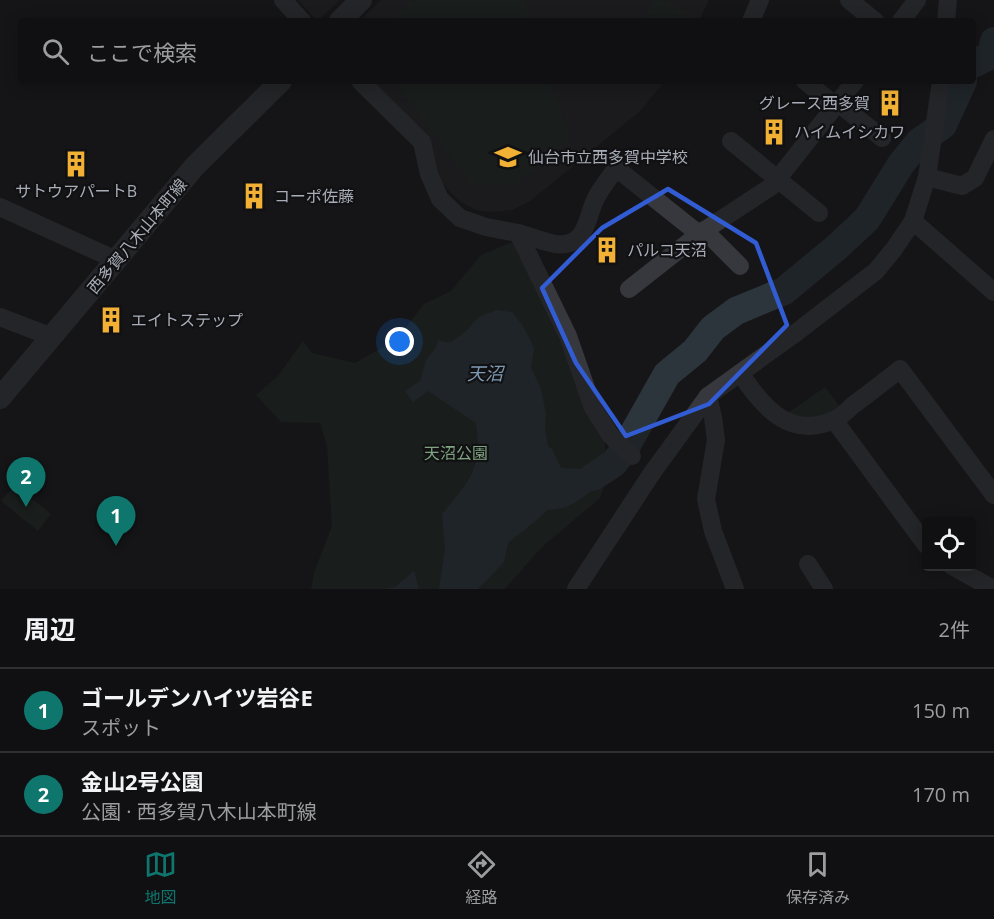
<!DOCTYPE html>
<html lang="ja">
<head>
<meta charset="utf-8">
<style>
  :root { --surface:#101012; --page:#19191b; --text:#f1f3f6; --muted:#9c9d9f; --line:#303032; --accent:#0f766e }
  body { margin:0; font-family:"Open Sans","Noto Sans JP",sans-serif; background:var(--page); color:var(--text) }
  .controls { position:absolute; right:18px; bottom:18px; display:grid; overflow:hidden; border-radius:6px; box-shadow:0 3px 15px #0003 }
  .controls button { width:54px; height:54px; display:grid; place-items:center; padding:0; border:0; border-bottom:2px solid var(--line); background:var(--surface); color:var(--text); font:30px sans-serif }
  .you { position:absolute; left:400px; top:342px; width:21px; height:21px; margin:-15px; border:4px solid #fff; border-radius:50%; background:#1a73e8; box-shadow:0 0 0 9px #1a73e833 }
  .badge { display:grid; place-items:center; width:39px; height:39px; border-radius:50%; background:var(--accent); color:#fff; font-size:20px; font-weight:700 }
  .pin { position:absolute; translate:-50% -50px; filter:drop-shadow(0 2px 3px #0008) }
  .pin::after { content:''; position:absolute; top:32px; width:21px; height:18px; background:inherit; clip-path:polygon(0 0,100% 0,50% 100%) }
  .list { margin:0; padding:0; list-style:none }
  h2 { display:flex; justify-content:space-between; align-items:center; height:78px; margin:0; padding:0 24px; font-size:26px }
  h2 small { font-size:20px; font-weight:400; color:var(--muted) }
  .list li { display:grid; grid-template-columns:39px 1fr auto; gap:18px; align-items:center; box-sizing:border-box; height:84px; padding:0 24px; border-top:2px solid var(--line) }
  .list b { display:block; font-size:22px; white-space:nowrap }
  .list p { margin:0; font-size:20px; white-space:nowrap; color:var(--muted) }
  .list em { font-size:20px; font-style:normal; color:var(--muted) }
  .icon { flex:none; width:33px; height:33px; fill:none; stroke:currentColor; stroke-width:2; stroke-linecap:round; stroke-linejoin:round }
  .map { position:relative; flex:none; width:994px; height:589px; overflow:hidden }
  .search { position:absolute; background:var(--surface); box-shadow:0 3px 15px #0003; left:18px; right:18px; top:18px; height:66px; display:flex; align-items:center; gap:15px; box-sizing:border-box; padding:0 21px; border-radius:6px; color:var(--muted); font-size:22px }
  .sheet { height:246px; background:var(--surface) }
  nav { display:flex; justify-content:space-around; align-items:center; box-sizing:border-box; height:84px; border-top:2px solid var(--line); background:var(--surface); font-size:16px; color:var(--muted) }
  nav a { display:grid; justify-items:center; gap:3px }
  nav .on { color:var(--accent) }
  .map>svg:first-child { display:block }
  .built { fill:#222225 }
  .green { fill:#1e261f }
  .water { fill:#2c353c }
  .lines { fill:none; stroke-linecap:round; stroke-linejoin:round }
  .river { stroke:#2c353c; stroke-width:28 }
  .minor { stroke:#37383d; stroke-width:18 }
  .tertiary { stroke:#37383d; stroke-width:22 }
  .marked { fill:none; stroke:#325cd3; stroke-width:4.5; stroke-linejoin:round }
  .labels { text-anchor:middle; stroke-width:4.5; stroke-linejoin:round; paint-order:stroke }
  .poi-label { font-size:16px; fill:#a8adb8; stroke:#111113; text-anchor:start }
  .street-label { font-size:16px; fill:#a8adb8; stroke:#111113 }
  .park-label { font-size:16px; fill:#7fa381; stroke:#111113 }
  .water-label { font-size:18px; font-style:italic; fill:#7f9bb3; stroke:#111113 }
</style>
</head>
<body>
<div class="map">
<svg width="994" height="589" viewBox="0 0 994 589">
  <rect width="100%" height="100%" fill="#161618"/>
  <!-- built -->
  <g class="built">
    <path d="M 298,0 L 340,0 L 317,21 Z"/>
    <path d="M 381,0 L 709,0 L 699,21 L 359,21 Z"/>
    <path d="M 366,81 L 665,81 L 640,111 L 530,201 L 512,210 L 490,212 L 476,210 L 461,202 L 449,191 Z"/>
  </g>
  <!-- green -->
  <g class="green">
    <path d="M 414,0 L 523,0 L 530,21 L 388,21 Z"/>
    <path d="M 653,0 L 663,0 L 692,15 L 689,21 L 643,21 Z"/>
    <path d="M 393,81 L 550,81 L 571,140 L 516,184 L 472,185 Z"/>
    <path d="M 515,241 L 543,289 L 605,444 L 608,475 L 600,498 L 541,548 L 505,589 L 311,589 L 315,570 L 332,526 L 327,446 L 320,423 L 281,422 L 256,395 L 278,376 L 303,341 L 312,353 L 355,363 L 396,340 L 424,304 L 451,291 L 481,255 Z"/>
    <path d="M 825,387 L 840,407 L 825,417 L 796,419 L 788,413 Z"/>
    <path d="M 15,485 L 51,514 L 38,531 L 1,501 Z"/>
  </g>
  <!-- water -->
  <g class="water">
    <path d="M 496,310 L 512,312 L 523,326 L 534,348 L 531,368 L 541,388 L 546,414 L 545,428 L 548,446 L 552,449 L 561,468 C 579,469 590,465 596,487 C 578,501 571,509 547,510 L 539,518 L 508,543 L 504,562 L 478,589 L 439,589 L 445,549 L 442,514 C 457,496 479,473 478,447 C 478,439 477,431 476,423 L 428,391 L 413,402 L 405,391 L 420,381 L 426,360 L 436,347 L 438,340 L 450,343 L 466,331 L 479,317 Z"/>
    <path d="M 414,571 L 419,589 L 384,589 L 395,587 Z"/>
  </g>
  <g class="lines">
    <!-- river -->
    <g class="river">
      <path d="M 973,64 L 991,55 L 994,41"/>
      <path d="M 593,477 L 614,463 L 624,450 L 667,374 L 695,351 L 713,328 L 736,311 L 784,291 L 837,247 L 867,219 L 901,164 L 919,142 L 943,125 L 963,81"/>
    </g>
    <!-- minor -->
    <g class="minor">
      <path d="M 283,0 L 302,21"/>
      <path d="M 849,0 L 875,21"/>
      <path d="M 751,21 L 760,0"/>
      <path d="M 901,21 L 917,0"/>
      <path d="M 946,21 L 948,0"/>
      <path d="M 360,81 L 422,142 L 429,174 L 440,199 L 460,218 L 486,227 L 518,233 L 568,336 L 593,408 L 611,436 L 632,456"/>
      <path d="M 805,81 L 836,106"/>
      <path d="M 838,103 L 882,138"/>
      <path d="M 731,141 L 819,213"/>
      <path d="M 927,177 L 962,186 L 975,178 L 994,139"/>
      <path d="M 0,207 L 116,260"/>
      <path d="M 913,221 L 994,292"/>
      <path d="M 704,230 L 740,266"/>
      <path d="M 518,233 C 530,236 543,242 555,244 C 587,248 586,219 595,200 C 600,189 609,179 616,168 L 699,234"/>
      <path d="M 629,289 L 699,234 L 772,186 L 855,81"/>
      <path d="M 0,317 L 52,337"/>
      <path d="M 740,373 C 762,406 789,440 834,420 C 840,417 847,411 852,406 C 868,394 884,382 900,369 L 994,495"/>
      <path d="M 708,396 L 713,417 L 716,440 L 706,499 L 713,531 L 735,589"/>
      <path d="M 834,420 L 926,545"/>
      <path d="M 808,564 L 824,589"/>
      <path d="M 952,566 L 993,589"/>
      <path d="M 576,589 L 652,473 L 708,396 L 793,335 L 876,271 L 894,249 L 913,221 L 927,177 L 941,81"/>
    </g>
    <!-- tertiary -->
    <g class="tertiary">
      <path d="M 340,21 L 361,0"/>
      <path d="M 0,398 L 195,166 L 281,81"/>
    </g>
  </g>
  <!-- marked area -->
  <path d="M0 0H994V589H0ZM 668,189 L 756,243 L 787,325 L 709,404 L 626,436 L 576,363 L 542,288 L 602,228 Z" fill="#161618" fill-opacity=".55" fill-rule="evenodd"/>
  <path class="marked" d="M 668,189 L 756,243 L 787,325 L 709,404 L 626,436 L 576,363 L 542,288 L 602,228 Z"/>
  <!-- icons -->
  <defs>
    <g id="building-bare" transform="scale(2.07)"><path d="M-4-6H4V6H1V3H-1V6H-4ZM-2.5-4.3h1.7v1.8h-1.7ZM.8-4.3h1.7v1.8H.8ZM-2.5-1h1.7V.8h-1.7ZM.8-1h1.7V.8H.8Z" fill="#f2b134" stroke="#111113" stroke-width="2.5" paint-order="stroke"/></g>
    <g id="school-bare" transform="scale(2.07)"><path d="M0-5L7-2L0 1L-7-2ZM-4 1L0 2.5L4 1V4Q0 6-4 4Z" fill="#f2b134" stroke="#111113" stroke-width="2.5" paint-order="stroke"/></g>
  </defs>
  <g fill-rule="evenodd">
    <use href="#building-bare" x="890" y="103"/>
    <use href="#building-bare" x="774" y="132"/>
    <use href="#school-bare" x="508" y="157"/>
    <use href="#building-bare" x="76" y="164"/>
    <use href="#building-bare" x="254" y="196"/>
    <use href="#building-bare" x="607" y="250"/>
    <use href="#building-bare" x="111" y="320"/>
  </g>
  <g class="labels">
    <!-- poi labels -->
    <g class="poi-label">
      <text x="870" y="109" text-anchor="end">グレース西多賀</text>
      <text x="794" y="138">ハイムイシカワ</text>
      <text x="528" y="163">仙台市立西多賀中学校</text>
      <text x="76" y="197" text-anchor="middle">サトウアパートB</text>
      <text x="274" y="202">コーポ佐藤</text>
      <text x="627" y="256">パルコ天沼</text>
      <text x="131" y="326">エイトステップ</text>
    </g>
    <!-- street labels -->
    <g class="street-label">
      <text transform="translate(137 236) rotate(-50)" y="6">西多賀八木山本町線</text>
    </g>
    <!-- park labels -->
    <g class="park-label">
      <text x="456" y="459">天沼公園</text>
    </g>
    <!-- water labels -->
    <g class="water-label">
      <text x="485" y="380">天沼</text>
    </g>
  </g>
</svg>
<div class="controls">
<button><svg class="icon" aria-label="locate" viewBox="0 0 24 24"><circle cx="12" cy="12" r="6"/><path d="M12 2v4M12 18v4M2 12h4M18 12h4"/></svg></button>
</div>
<div class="you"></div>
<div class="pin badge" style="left:116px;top:546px">1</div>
<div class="pin badge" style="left:26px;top:507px">2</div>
<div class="search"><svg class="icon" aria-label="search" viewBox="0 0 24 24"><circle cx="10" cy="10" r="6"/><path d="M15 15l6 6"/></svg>ここで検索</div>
</div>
<section class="sheet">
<h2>周辺<small>2件</small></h2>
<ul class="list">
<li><span class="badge">1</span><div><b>ゴールデンハイツ岩谷E</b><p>スポット</p></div><em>150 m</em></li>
<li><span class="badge">2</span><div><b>金山2号公園</b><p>公園 · 西多賀八木山本町線</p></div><em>170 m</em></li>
</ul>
</section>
<nav>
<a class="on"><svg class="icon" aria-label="map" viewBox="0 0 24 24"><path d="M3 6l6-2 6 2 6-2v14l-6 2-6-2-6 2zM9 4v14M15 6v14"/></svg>地図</a>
<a><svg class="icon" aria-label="directions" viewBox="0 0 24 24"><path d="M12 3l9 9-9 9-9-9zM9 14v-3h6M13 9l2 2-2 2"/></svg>経路</a>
<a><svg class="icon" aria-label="saved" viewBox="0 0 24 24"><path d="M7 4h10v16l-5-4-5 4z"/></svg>保存済み</a>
</nav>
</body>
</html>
